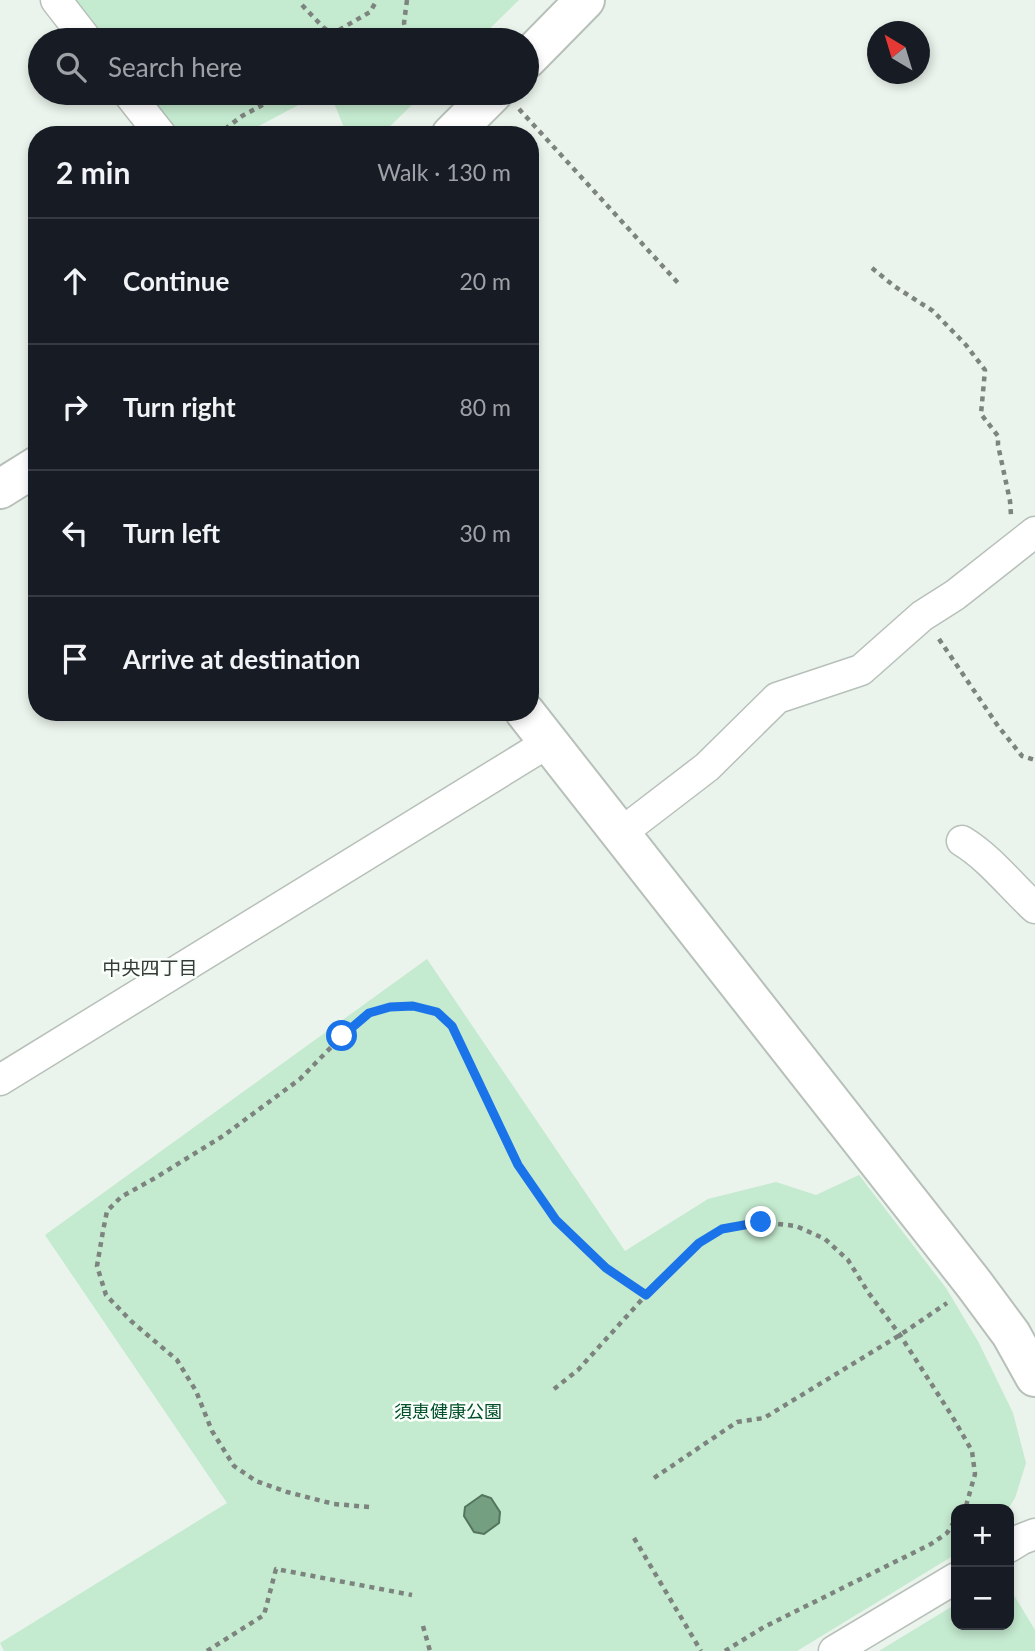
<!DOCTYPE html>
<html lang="en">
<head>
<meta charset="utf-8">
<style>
  :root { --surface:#171b24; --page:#20242c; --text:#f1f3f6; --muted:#9ea1a6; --line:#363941 }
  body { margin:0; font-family:Lato,"Noto Sans JP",sans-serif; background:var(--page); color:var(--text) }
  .controls { position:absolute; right:21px; bottom:21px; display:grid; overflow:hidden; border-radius:14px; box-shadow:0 4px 10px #0003 }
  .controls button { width:63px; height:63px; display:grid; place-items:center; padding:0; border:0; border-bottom:2px solid var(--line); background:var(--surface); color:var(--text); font:35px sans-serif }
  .compass { position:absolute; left:867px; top:21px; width:63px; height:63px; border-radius:50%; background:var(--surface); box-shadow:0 4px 10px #0003; rotate:322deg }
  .stop { position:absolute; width:21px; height:21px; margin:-16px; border:5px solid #1a73e8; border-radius:50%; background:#fff }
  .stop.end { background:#1a73e8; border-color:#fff; box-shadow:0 2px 7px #0008 }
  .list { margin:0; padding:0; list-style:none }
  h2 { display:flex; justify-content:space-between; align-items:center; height:91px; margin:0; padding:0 28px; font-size:30px }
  h2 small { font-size:23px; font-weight:400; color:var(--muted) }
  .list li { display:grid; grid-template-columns:46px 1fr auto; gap:21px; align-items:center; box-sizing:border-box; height:126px; padding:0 28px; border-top:2px solid var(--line) }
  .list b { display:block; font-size:26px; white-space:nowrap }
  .list em { font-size:23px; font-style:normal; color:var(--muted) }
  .icon { flex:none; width:38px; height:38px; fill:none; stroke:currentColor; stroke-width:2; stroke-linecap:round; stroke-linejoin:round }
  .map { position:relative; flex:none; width:1035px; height:1651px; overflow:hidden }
  .search { position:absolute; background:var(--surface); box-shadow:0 4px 10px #0003; left:28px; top:28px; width:511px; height:77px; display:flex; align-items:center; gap:18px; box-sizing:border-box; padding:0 24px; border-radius:38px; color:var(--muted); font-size:26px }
  .panel { position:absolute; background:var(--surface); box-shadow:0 4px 10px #0003; left:28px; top:126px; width:511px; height:595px; border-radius:28px }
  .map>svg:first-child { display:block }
  .green { fill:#c4eacf }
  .water { fill:#749f81; stroke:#54745e; stroke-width:2 }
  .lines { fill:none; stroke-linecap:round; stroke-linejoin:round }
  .minor-casing { stroke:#b7c0b9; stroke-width:33 }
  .tertiary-casing { stroke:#b7c0b9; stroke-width:42 }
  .path { stroke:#7d837e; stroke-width:4.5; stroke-dasharray:5 5; stroke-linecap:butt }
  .minor { stroke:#fff; stroke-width:30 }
  .tertiary { stroke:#fff; stroke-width:38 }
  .route { stroke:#1a73e8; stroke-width:9 }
  .labels { text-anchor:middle; stroke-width:5; stroke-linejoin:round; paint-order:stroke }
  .park-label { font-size:18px; fill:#014f29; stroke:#fafffb }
  .neighbourhood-label { font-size:19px; fill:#353c37; stroke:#fafffb }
</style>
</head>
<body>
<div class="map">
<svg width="1035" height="1651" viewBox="0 0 1035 1651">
  <rect width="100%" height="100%" fill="#eaf3ec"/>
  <!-- green -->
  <g class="green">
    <path d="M 70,0 L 519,0 L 478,40 L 101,40 Z"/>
    <path d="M 142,93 L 321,93 L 242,135 L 175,135 Z"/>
    <path d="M 330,93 L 424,93 L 381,135 L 347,135 Z"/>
    <path d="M 427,959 L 625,1251 L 708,1199 L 776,1182 L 816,1195 L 859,1175 L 946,1288 L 979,1343 L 1013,1413 L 1026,1463 L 1015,1498 L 1008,1509 L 956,1509 L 956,1554 L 797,1651 L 4,1651 L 0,1643 L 227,1503 L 45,1235 Z"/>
    <path d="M 1009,1587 L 1035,1630 L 1035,1651 L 879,1651 L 956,1604 L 956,1625 L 1009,1625 Z"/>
  </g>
  <!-- water -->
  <path class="water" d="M 482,1495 L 491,1498 L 500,1512 L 499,1523 L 484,1534 L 474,1532 L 464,1516 L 465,1507 Z"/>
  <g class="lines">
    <!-- minor casing -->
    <g class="minor-casing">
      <g id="minor">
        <path d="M 56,0 L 87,40"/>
        <path d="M 128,93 L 161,135"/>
        <path d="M 621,833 L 707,767 L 777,698 L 861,670 L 922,616 L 955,595 L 1035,532"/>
        <path d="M 962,841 C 990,858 1011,886 1035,908"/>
        <path d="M 0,1080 L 549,742"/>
        <path d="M 1009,1547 L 1022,1539 L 1035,1534"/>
        <path d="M 834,1651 L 956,1578"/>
      </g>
    </g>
    <!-- tertiary casing -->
    <g class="tertiary-casing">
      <g id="tertiary">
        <path d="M 527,59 L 585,0"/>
        <path d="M 451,135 L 493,93"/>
        <path d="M 0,489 L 37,466"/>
        <path d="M 525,712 L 974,1284 L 1011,1334 L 1035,1377"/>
      </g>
    </g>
    <!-- path -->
    <g class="path">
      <path d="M 407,0 L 404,23 L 408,40"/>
      <path d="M 302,5 L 323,27 L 332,34 L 370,12 L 377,0"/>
      <path d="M 519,109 L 679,284"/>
      <path d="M 217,135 L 242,116 L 285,93"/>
      <path d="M 872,268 L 894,286 L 933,311 L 966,345 L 985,370 L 981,414 L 998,436 L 998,445 L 1010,501 L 1011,515"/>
      <path d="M 939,639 L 998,726 L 1022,756 L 1035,760"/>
      <path d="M 554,1389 L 578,1370 L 646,1295 L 699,1243 L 721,1229 L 761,1222 L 796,1226 L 825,1239 L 848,1260 L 868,1292 L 900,1335 L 952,1416 L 972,1451 L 975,1474 L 966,1506 L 963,1509"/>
      <path d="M 654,1478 L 737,1422 L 764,1418 L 900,1335 L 947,1303"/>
      <path d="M 369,1507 L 334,1504 L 287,1492 L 256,1481 L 234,1466 L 212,1431 L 196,1391 L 177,1360 L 131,1321 L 106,1295 L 97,1266 L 103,1231 L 107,1211 L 121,1197 L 155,1178 L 223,1136 L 300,1079 L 342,1036 L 369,1013 L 390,1007 L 413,1006 L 437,1012 L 452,1026 L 518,1165 L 556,1220 L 606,1268 L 646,1295"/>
      <path d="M 634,1538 L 701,1651"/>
      <path d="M 423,1626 L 430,1651"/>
      <path d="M 207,1651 L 264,1615 L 276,1569 L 412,1595"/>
      <path d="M 725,1651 L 764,1627 L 931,1544 L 947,1533 L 956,1519"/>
    </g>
    <!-- minor -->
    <use href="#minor" class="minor"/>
    <!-- tertiary -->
    <use href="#tertiary" class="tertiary"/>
  </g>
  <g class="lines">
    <!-- route -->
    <path class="route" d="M 342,1036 L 369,1013 L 390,1007 L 413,1006 L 437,1012 L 452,1026 L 518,1165 L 556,1220 L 606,1268 L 646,1295 L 699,1243 L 722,1229 L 761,1222"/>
  </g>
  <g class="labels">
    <!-- park labels -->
    <g class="park-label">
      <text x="448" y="1418">須恵健康公園</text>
    </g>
    <!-- neighbourhood labels -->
    <g class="neighbourhood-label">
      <text x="150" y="975">中央四丁目</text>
    </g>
  </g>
</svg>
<div class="controls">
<button>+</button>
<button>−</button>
</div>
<svg class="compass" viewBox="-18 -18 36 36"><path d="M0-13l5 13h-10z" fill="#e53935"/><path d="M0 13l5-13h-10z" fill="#9ea1a6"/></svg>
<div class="stop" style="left:342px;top:1036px"></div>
<div class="stop end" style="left:761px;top:1222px"></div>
<div class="search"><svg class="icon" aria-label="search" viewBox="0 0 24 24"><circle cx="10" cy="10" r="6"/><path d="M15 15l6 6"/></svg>Search here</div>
<section class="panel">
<h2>2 min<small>Walk · 130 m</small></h2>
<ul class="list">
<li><svg class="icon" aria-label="ahead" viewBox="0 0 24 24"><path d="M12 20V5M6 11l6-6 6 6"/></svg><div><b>Continue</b></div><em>20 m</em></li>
<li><svg class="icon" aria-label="right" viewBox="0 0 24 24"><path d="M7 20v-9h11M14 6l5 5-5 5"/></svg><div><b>Turn right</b></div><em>80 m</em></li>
<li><svg class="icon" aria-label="left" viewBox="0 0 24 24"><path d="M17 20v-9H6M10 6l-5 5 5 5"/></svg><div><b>Turn left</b></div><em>30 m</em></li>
<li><svg class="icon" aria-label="arrive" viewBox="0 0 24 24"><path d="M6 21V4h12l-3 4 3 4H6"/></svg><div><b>Arrive at destination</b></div></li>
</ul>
</section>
</div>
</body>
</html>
